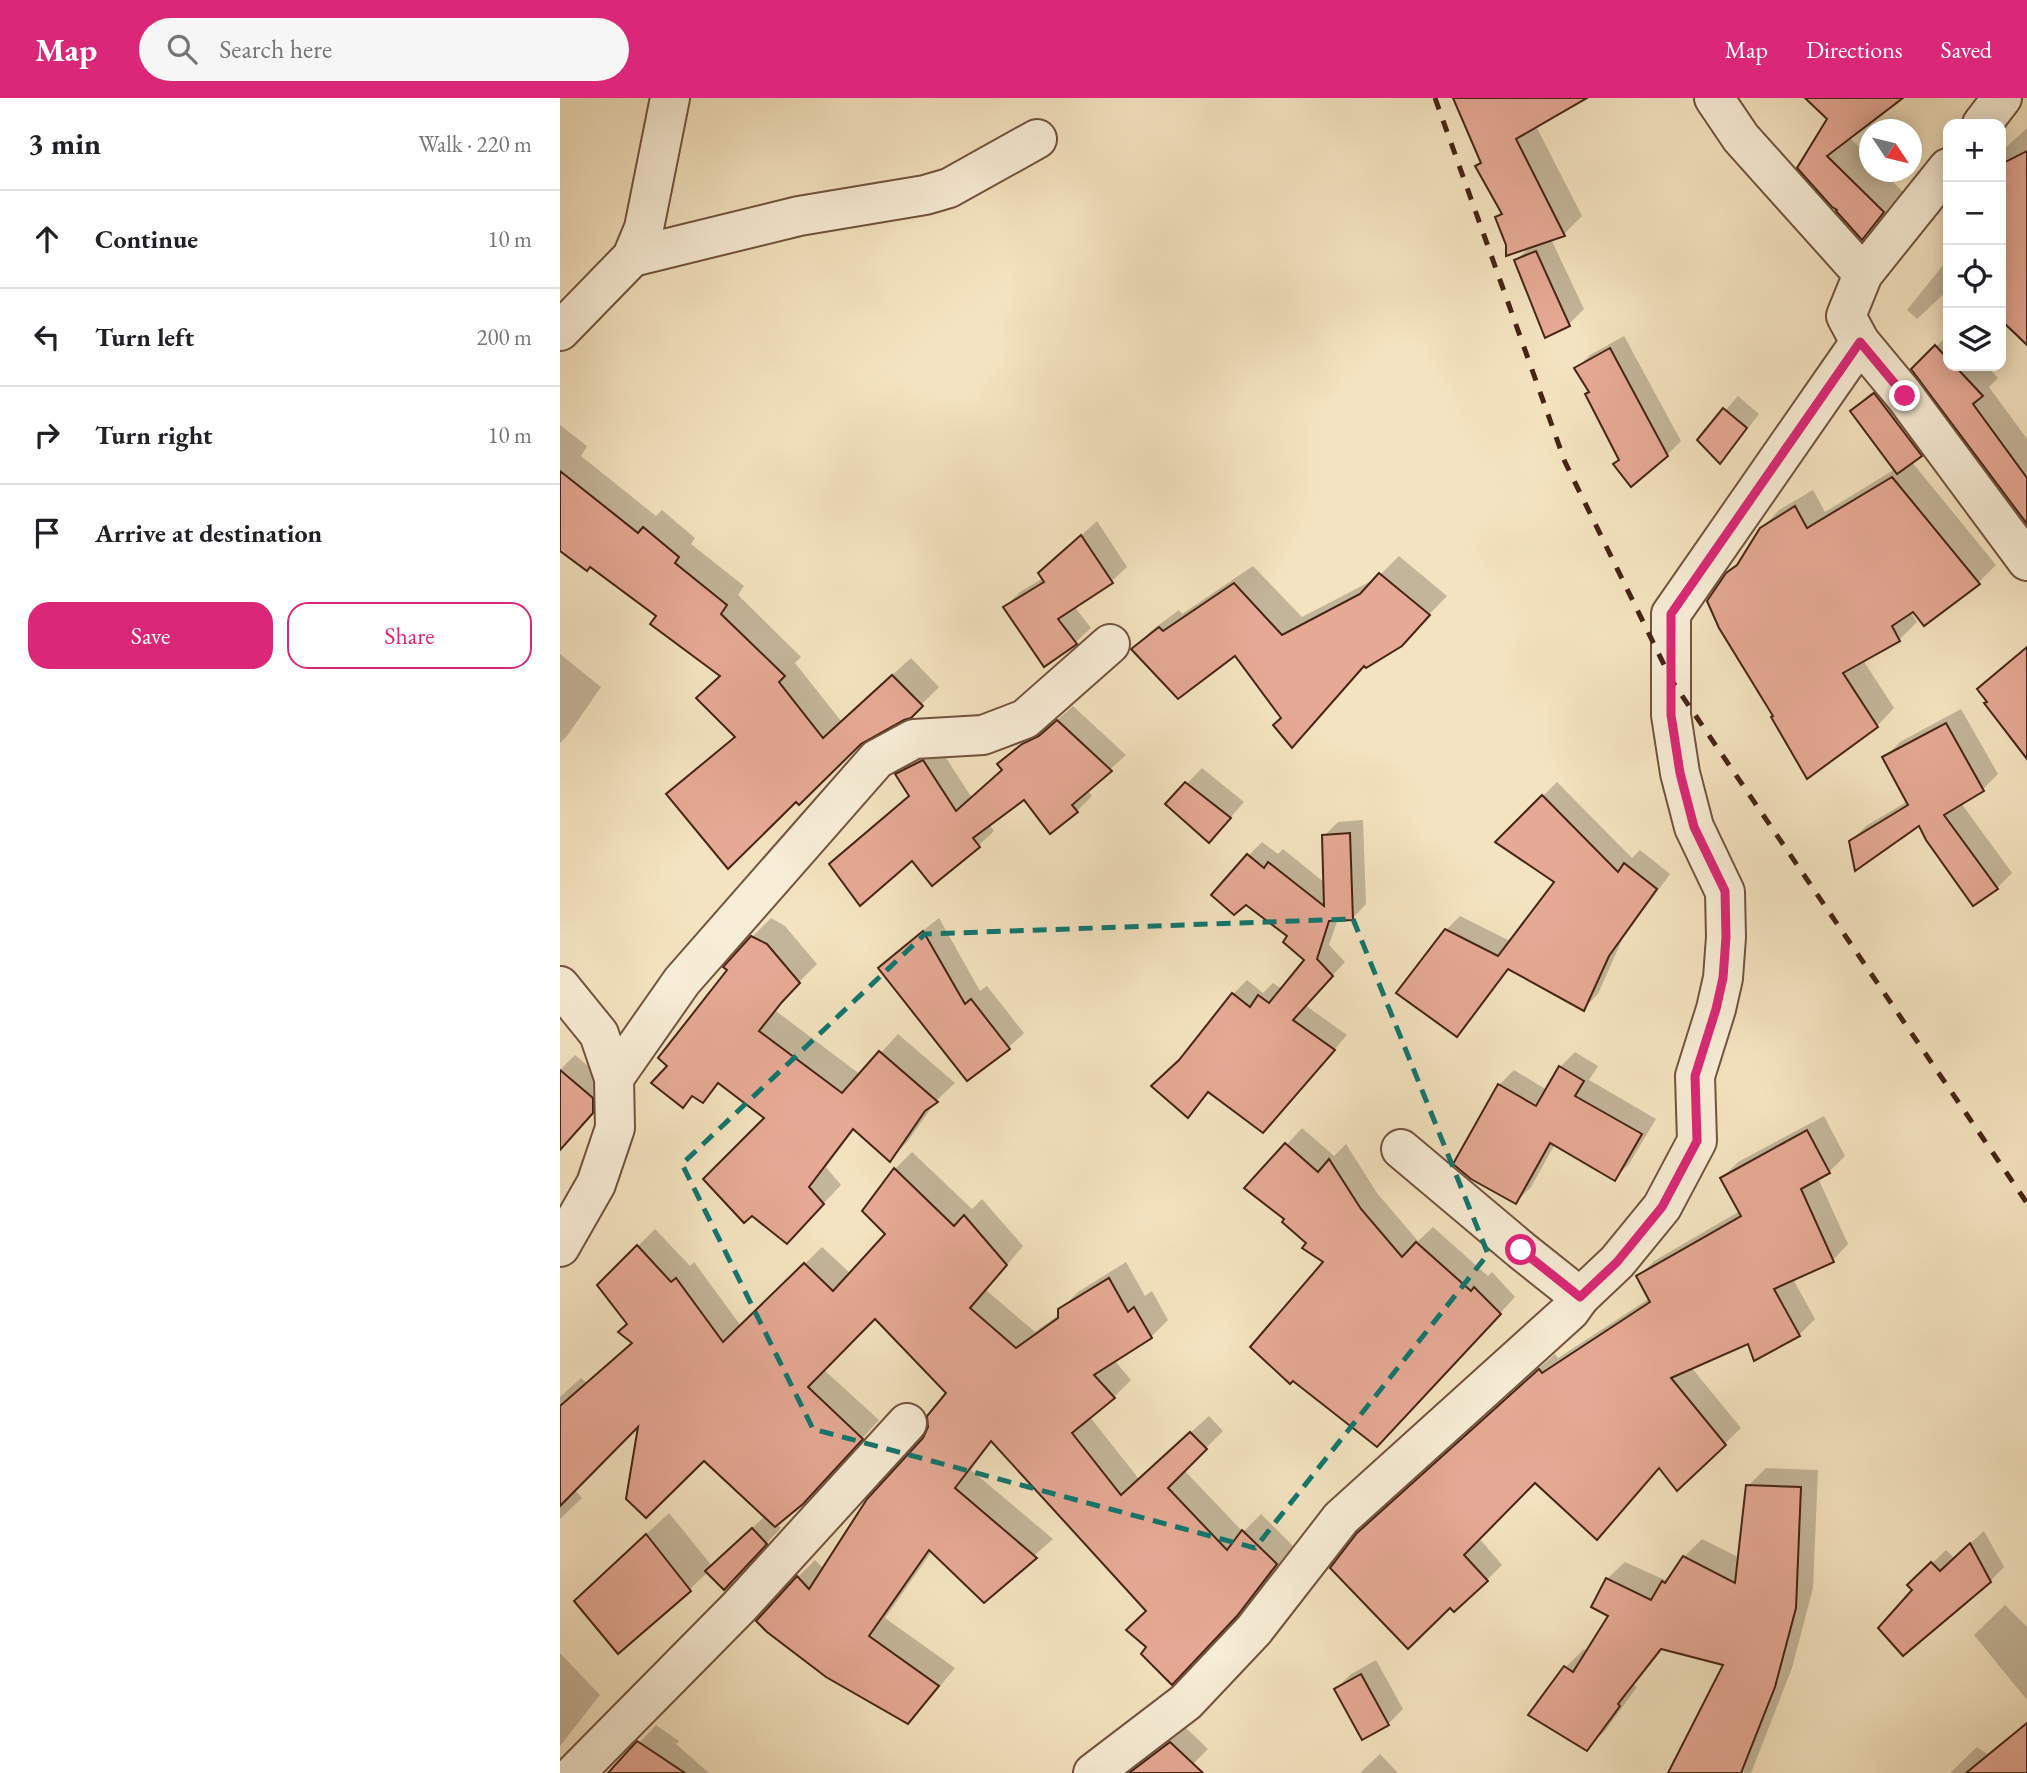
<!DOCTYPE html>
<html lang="en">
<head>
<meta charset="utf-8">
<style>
  :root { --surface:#fff; --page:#f6f6f6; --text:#202124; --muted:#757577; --line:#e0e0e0; --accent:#db2777 }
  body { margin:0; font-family:"EB Garamond",serif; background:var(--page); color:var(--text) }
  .controls { position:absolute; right:21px; top:21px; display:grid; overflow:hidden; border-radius:14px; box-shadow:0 4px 18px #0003 }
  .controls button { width:63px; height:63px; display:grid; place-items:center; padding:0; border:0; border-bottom:2px solid var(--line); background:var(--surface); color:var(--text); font:35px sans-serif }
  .compass { position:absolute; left:1299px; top:21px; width:63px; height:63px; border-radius:50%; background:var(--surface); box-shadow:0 4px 18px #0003; rotate:125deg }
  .stop { position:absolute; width:21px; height:21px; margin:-16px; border:5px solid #db2777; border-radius:50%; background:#fff }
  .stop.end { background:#db2777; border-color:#fff; box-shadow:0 2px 7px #0008 }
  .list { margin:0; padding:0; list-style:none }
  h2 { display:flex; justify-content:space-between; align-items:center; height:91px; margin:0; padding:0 28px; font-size:30px }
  h2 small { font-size:23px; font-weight:400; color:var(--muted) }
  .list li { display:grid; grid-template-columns:46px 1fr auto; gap:21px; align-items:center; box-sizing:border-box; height:98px; padding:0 28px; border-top:2px solid var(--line) }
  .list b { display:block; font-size:26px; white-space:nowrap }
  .list em { font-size:23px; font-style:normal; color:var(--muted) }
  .actions { display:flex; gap:14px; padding:21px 28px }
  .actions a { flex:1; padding:16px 0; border:2px solid var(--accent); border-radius:21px; text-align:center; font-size:24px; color:var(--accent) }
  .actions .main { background:var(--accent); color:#fff }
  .icon { flex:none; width:38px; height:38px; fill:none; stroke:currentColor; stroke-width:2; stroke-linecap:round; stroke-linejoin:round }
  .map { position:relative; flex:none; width:1467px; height:1675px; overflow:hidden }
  header { display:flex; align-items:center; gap:42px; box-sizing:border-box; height:98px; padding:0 35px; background:var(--accent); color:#fff }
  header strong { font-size:33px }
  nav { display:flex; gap:38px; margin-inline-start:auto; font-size:24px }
  .search { width:490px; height:63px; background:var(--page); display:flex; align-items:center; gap:18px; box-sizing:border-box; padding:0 24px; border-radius:38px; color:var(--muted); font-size:26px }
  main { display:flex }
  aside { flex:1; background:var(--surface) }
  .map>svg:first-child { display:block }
  .shadow { fill:#0003 }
  .building { fill:#e6a995; stroke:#462314; stroke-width:2 }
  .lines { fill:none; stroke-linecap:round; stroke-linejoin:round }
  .minor-casing { stroke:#72533f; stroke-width:42 }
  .minor { stroke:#f8edd6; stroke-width:38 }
  .rail { stroke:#462314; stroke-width:5; stroke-dasharray:12 12; stroke-linecap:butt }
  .route { stroke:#db2777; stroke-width:9 }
  .marked { fill:none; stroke:#0f766e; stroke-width:5; stroke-dasharray:14 9; stroke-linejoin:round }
</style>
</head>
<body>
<header>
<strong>Map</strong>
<div class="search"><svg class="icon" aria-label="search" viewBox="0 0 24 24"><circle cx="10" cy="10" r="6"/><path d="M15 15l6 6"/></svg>Search here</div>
<nav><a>Map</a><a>Directions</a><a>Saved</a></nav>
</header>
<main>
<aside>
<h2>3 min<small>Walk · 220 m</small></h2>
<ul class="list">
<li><svg class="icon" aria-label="ahead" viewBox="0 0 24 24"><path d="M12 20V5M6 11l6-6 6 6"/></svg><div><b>Continue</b></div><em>10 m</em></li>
<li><svg class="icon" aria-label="left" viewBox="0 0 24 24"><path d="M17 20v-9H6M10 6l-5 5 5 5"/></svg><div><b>Turn left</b></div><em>200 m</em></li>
<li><svg class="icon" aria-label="right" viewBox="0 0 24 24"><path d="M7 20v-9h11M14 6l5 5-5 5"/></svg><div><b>Turn right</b></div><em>10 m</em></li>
<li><svg class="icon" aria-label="arrive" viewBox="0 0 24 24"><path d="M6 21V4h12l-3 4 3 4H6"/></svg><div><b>Arrive at destination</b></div></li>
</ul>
<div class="actions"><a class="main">Save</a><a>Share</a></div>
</aside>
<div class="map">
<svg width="1467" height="1675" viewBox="0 0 1467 1675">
  <rect width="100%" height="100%" fill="#f4e3c0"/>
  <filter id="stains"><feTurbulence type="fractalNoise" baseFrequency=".00286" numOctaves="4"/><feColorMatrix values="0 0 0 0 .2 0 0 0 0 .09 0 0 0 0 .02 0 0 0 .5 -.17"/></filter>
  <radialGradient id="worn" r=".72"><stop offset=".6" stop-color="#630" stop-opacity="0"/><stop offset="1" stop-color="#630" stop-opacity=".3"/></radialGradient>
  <!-- shadow -->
  <g class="shadow">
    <path d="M 894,0 L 1024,0 L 976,28 L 1022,118 L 1004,136 L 991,141 L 1024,211 L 1009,226 L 956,162 L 971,148 L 937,120 L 943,114 L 918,68 L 922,63 Z"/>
    <path d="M 1247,0 L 1344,0 L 1331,7 L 1289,39 L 1310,60 L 1310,74 L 1323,74 L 1343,94 L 1322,120 L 1302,140 L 1240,70 L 1270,21 Z"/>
    <path d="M 1467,30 L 1467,245 L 1441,220 L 1441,54 Z"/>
    <path d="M 1388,161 L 1388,192 L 1357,221 L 1347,212 Z"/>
    <path d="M 1388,237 L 1388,268 L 1427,268 L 1438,280 L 1429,289 L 1467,341 L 1467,423 L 1353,271 Z"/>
    <path d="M 1064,238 L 1121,343 L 1107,357 L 1061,361 L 1031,293 L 1017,270 L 1030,257 Z"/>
    <path d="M 1330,282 L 1375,341 L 1351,363 L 1436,467 L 1419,484 L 1365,526 L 1354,512 L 1351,514 L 1357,524 L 1339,542 L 1303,562 L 1334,610 L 1317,628 L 1215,617 L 1168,476 L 1183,460 L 1201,431 L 1219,412 L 1253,392 L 1265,414 L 1335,371 L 1293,313 L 1307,298 Z"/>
    <path d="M 1178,298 L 1199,316 L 1173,350 L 1160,363 L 1139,342 Z"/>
    <path d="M 0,327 L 27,348 L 21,358 L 96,418 L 102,412 L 135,440 L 131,446 L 184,488 L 178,497 L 241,559 L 235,565 L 281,623 L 351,560 L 379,589 L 350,618 L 300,645 L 236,702 L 108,697 L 126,679 L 176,637 L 161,578 L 99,518 L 30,467 L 0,451 Z"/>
    <path d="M 537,423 L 567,469 L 552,483 L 514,508 L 531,530 L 516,544 L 484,566 L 445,509 L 460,494 L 483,480 L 480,475 Z"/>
    <path d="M 839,458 L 887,498 L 858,528 L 806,567 L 733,647 L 723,620 L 676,555 L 573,550 L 592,532 L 619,512 L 622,516 L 693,468 L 742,519 L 817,480 Z"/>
    <path d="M 0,556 L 41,589 L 7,638 L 0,645 Z"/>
    <path d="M 513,608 L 566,657 L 527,692 L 532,698 L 517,713 L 464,699 L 429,726 L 434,733 L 419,747 L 372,786 L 352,761 L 271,766 L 286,751 L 351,696 L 337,676 L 352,662 L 379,649 L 412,700 L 443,671 L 439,666 L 454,651 L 479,631 L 496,623 Z"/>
    <path d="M 1401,611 L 1438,676 L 1423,691 L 1401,705 L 1452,775 L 1437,790 L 1359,725 L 1291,743 L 1306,728 L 1348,703 L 1325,659 L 1340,644 Z"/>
    <path d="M 642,670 L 684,704 L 664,727 L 607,706 Z"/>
    <path d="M 997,684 L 1072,760 L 1080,752 L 1110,776 L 1062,842 L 1038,896 L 1024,910 L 950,870 L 911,922 L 897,936 L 886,832 L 900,818 L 950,843 L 997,783 L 937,744 Z"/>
    <path d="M 803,722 L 806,806 L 793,820 L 778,821 L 769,847 L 785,864 L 745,907 L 787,937 L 716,1019 L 650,994 L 628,1017 L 624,959 L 673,896 L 687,882 L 703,895 L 713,885 L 722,891 L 747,862 L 730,838 L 688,758 L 702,744 L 718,756 L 723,751 L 765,785 L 764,738 L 778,724 Z"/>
    <path d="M 211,820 L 225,828 L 257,866 L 240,883 L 216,913 L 301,977 L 338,936 L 395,985 L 376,1003 L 348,1043 L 330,1062 L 295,1031 L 266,1069 L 281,1087 L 245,1125 L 206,1020 L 160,984 L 142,1002 L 134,997 L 123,1008 L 109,968 L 170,871 L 192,839 Z"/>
    <path d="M 379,820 L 420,893 L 427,888 L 464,935 L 449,949 L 320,870 L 335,855 Z"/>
    <path d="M 1015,954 L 1038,968 L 1029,982 L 1096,1021 L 1069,1066 L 1054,1081 L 995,1046 L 971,1089 L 956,1104 L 939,987 L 954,972 L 987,992 L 1000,969 Z"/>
    <path d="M 15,957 L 47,984 L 47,998 L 0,1050 L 0,972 Z"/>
    <path d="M 1264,1018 L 1285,1058 L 1269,1074 L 1258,1080 L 1288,1146 L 1273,1162 L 1233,1181 L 1255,1221 L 1239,1237 L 1195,1260 L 1189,1243 L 1131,1269 L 1181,1330 L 1118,1390 L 1100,1369 L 1037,1440 L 975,1383 L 919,1440 L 942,1467 L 927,1482 L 815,1419 L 995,1256 L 998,1260 L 1090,1200 L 1078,1179 L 1094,1163 L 1180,1113 L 1162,1080 L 1178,1064 Z"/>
    <path d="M 742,1030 L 774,1058 L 786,1046 L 817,1095 L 858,1143 L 873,1129 L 928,1178 L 932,1174 L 955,1199 L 833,1331 L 766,1164 L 727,1121 L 687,1090 Z"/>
    <path d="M 352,1054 L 412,1111 L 422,1101 L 463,1148 L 426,1192 L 475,1234 L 500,1216 L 500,1212 L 518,1194 L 566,1164 L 585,1198 L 592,1193 L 608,1222 L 591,1239 L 554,1262 L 571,1282 L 554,1299 L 530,1319 L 579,1381 L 649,1318 L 663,1333 L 624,1372 L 683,1434 L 701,1416 L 733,1448 L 694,1498 L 629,1567 L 589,1549 L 588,1513 L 433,1343 L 411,1372 L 493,1441 L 424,1502 L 372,1453 L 325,1520 L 395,1570 L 365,1606 L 347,1624 L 238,1479 L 255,1462 L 264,1471 L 365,1341 L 388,1294 L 315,1219 L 263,1271 L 319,1322 L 260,1387 L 217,1426 L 221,1430 L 179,1475 L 148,1474 L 130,1491 L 58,1554 L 38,1481 L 109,1415 L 152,1468 L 205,1418 L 144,1360 L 81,1324 L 14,1391 L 22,1400 L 0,1421 L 0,1299 L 21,1280 L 27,1285 L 73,1244 L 69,1226 L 39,1187 L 95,1131 L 130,1168 L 134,1164 L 181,1228 L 262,1149 L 291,1176 L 328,1136 L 335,1071 Z"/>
    <path d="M 1206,1370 L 1258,1372 L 1253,1490 L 1232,1570 L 1191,1675 L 1110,1675 L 1113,1662 L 1120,1655 L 1166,1566 L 1104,1550 L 1074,1587 L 1077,1589 L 1045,1633 L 1027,1650 L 971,1616 L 1006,1569 L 1024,1551 L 1028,1554 L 1050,1517 L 1047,1481 L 1065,1464 L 1105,1482 L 1116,1471 L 1124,1459 L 1142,1441 L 1180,1460 L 1188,1388 Z"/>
    <path d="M 1424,1433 L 1444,1469 L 1430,1483 L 1354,1492 L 1350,1487 L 1386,1452 L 1394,1460 Z"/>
    <path d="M 1445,1507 L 1467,1529 L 1467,1602 L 1414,1537 Z"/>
    <path d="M 0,1555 L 40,1597 L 0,1648 Z"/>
    <path d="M 816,1562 L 843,1611 L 828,1626 L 776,1591 L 791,1576 Z"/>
    <path d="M 1467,1624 L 1467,1675 L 1390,1675 L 1417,1649 L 1427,1656 Z"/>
    <path d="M 96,1627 L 119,1643 L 116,1646 L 149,1675 L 51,1675 Z"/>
    <path d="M 626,1630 L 648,1651 L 624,1675 L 570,1675 L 580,1665 Z"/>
    <path d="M 820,1656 L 838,1675 L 800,1675 Z"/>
  </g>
  <!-- building -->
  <g class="building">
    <path d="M 893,0 L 1027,0 L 956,41 L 1005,138 L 946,158 L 946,147 L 935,119 L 942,116 L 915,68 L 921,65 Z"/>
    <path d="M 1245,0 L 1343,0 L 1267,58 L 1324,114 L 1302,142 L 1276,113 L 1277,112 L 1272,109 L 1237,70 L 1267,21 Z"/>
    <path d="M 1467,53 L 1467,247 L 1441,222 L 1441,66 Z"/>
    <path d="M 976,153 L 1010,228 L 985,240 L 954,162 Z"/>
    <path d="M 1375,247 L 1388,261 L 1388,268 L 1395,268 L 1423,298 L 1413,306 L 1467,380 L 1467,426 L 1351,271 Z"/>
    <path d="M 1050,250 L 1108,358 L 1071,389 L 1053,366 L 1059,362 L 1025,296 L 1029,294 L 1014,270 Z"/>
    <path d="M 1314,295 L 1362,358 L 1337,376 L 1290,313 Z"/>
    <path d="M 1163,310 L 1187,330 L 1160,366 L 1137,342 Z"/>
    <path d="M 0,373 L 78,435 L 83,429 L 119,459 L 115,465 L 167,507 L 161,516 L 225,578 L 219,584 L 263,640 L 332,577 L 363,608 L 351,620 L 344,622 L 301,646 L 239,707 L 236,704 L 168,771 L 106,696 L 175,639 L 136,600 L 160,578 L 90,526 L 96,518 L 30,469 L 27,473 L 0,453 Z"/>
    <path d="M 1332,379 L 1420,486 L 1364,528 L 1353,514 L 1332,528 L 1340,543 L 1283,575 L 1318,629 L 1247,681 L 1211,619 L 1213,618 L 1159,530 L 1147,503 L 1166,475 L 1177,467 L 1200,430 L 1235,408 L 1247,430 Z"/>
    <path d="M 521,437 L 553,485 L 498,521 L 517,546 L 484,569 L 443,509 L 484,484 L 478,475 Z"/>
    <path d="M 819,475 L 870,517 L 842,548 L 806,570 L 804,568 L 732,650 L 713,627 L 721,620 L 675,558 L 618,601 L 571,551 L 599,529 L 603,533 L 674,485 L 722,537 L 800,496 Z"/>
    <path d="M 1467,549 L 1467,661 L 1424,605 L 1427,604 L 1417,591 Z"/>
    <path d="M 497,622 L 552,673 L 512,707 L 518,714 L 490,736 L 464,702 L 413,740 L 420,749 L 372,788 L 352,763 L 300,808 L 269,766 L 349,698 L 335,676 L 363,662 L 396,713 L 442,672 L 437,666 L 462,646 L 479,638 Z"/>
    <path d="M 1386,625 L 1424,693 L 1384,717 L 1438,791 L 1413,808 L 1366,742 L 1359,728 L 1295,773 L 1289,743 L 1348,707 L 1322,659 Z"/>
    <path d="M 625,684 L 671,720 L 649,745 L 605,706 Z"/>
    <path d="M 982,697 L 1058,774 L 1064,765 L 1097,791 L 1049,858 L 1024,913 L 948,871 L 897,939 L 836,895 L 885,831 L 938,858 L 994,784 L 935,744 Z"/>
    <path d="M 790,735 L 793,822 L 769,823 L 757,861 L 773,878 L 733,922 L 775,952 L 703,1035 L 648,994 L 628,1020 L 591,988 L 619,962 L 672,895 L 690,909 L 698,897 L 709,905 L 744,862 L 723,844 L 727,838 L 686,807 L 674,817 L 651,797 L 687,756 L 704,770 L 708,764 L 764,808 L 762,737 Z"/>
    <path d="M 363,833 L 405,906 L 411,901 L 450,951 L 407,983 L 318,870 Z"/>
    <path d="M 191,838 L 207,846 L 240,885 L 222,904 L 199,933 L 282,995 L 319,953 L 378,1004 L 365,1013 L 330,1064 L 293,1031 L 249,1089 L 264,1106 L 227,1146 L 192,1118 L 184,1125 L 143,1081 L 204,1020 L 158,985 L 143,1005 L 132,998 L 123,1010 L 91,985 L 107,968 L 98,960 L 167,872 L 163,869 Z"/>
    <path d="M 999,968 L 1024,983 L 1015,998 L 1082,1036 L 1055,1083 L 990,1045 L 956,1106 L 911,1081 L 893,1066 L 938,986 L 976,1008 Z"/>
    <path d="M 0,972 L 33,1000 L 33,1015 L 0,1052 Z"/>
    <path d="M 1247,1032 L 1270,1075 L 1241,1091 L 1274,1164 L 1214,1191 L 1240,1238 L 1194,1263 L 1188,1246 L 1111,1280 L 1166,1347 L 1117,1393 L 1099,1370 L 1037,1442 L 975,1385 L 904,1457 L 928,1483 L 894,1514 L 890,1510 L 848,1551 L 770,1470 L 797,1435 L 979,1271 L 982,1275 L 1090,1204 L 1076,1178 L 1181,1118 L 1160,1080 Z"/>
    <path d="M 725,1045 L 758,1074 L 769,1061 L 801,1111 L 842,1159 L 856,1144 L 911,1193 L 914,1189 L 941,1216 L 817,1349 L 733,1283 L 730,1286 L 690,1249 L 763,1164 L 742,1150 L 746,1145 L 722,1124 L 724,1121 L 684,1090 Z"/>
    <path d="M 334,1070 L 394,1128 L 404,1117 L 447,1167 L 410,1210 L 456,1250 L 498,1220 L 498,1211 L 549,1180 L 568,1214 L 574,1209 L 592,1240 L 534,1277 L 555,1300 L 512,1335 L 561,1397 L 630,1334 L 647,1351 L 608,1390 L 667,1452 L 682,1432 L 717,1466 L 677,1518 L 612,1587 L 581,1556 L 586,1549 L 566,1532 L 586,1513 L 431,1343 L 395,1390 L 477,1460 L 424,1505 L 369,1452 L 309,1538 L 379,1588 L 348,1626 L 266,1579 L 207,1534 L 196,1523 L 237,1478 L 249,1491 L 307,1401 L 363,1340 L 368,1329 L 367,1318 L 386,1295 L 315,1221 L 248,1289 L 303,1341 L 243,1406 L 215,1429 L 144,1363 L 86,1420 L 66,1401 L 78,1329 L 0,1408 L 0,1308 L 72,1245 L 58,1234 L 67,1226 L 37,1187 L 77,1147 L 111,1184 L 116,1180 L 163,1244 L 244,1165 L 273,1193 L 325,1136 L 302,1113 Z"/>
    <path d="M 1186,1387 L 1241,1389 L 1236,1510 L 1215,1589 L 1181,1675 L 1108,1675 L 1163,1567 L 1101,1551 L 1058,1606 L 1060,1608 L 1027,1653 L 968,1617 L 1004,1568 L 1013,1574 L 1048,1518 L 1031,1509 L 1046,1480 L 1091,1502 L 1102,1483 L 1105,1485 L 1123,1458 L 1175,1485 Z"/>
    <path d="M 192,1430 L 207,1446 L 164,1492 L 145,1473 Z"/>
    <path d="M 86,1436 L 131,1493 L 58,1556 L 14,1503 Z"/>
    <path d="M 1410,1445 L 1431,1484 L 1343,1558 L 1318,1530 L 1352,1492 L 1347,1487 L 1371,1464 L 1380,1473 Z"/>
    <path d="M 801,1576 L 829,1627 L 802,1642 L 774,1591 Z"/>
    <path d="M 1467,1625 L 1467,1675 L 1406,1675 Z"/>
    <path d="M 77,1643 L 125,1675 L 48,1675 Z"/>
    <path d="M 610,1644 L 643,1675 L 569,1675 Z"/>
  </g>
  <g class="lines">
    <!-- minor casing -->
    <g class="minor-casing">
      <g id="minor">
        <path d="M 1154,0 L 1181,40 L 1303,176"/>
        <path d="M 1422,26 L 1442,0"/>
        <path d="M 1388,70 L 1303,176 L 1286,218 L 1300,244 L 1344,297 L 1467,463"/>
        <path d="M 72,159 L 239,118 L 365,97 L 389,90 L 477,41"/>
        <path d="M 0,233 L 72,159 L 84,130 L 110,0"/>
        <path d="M 0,888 L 39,936 L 54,980 L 55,1030 L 36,1086 L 0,1149"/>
        <path d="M 54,980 L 122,883 L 317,661 L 354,641 L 423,637 L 465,621 L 550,546"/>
        <path d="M 1020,1199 L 1057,1164 L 1102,1109 L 1137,1043 L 1135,978 L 1156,911 L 1163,880 L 1166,839 L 1165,794 L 1134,729 L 1120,675 L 1111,617 L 1111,516 L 1300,244"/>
        <path d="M 15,1675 L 179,1509 L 347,1325"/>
        <path d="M 533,1675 L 626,1604 L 694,1532 L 781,1420 L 1010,1213 L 1020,1199 L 961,1152 L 841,1051"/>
      </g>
    </g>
    <!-- minor -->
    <use href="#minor" class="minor"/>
    <!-- rail -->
    <path class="rail" d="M 875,0 L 1005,364 L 1112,583 L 1467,1105"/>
  </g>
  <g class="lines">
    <!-- route -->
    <path class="route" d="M 961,1152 L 1020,1199 L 1057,1164 L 1102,1109 L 1137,1043 L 1135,978 L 1156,911 L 1163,880 L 1166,839 L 1165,793 L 1134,729 L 1120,675 L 1111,617 L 1111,516 L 1300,244 L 1345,298"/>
  </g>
  <!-- marked area -->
  <path class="marked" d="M 793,821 L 928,1156 L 695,1450 L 253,1331 L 122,1066 L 365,836 Z"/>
  <rect width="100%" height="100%" filter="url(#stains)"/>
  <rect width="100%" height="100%" fill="url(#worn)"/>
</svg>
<div class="controls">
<button>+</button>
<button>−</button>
<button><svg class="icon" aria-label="locate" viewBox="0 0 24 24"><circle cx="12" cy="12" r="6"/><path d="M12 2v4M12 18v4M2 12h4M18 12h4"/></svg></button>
<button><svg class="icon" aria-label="layers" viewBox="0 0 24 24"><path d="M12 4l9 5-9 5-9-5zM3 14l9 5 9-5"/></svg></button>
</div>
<svg class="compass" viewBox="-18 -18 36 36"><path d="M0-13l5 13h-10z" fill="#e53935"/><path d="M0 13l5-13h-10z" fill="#757577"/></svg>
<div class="stop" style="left:961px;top:1152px"></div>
<div class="stop end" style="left:1345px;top:298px"></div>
</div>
</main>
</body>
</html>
